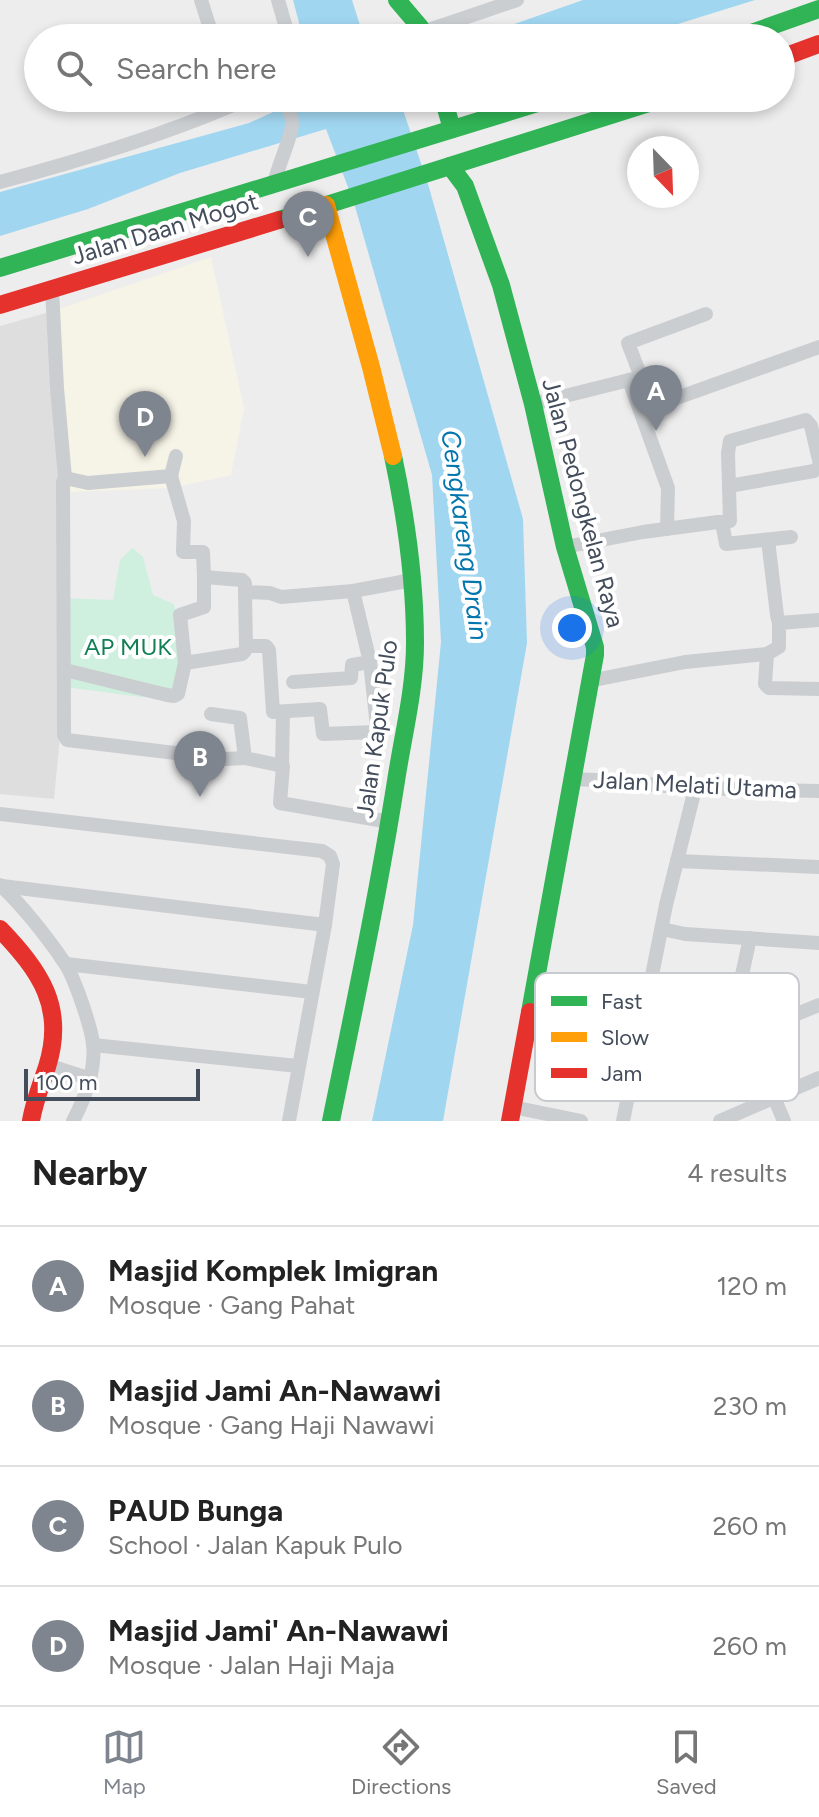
<!DOCTYPE html>
<html lang="en">
<head>
<meta charset="utf-8">
<style>
  :root { --surface:#fff; --page:#f2f2f2; --text:#222; --muted:#767676; --line:#e0e0e0; --accent:#7f858e }
  body { margin:0; font-family:Figtree,sans-serif; background:var(--page); color:var(--text) }
  .compass { position:absolute; left:627px; top:136px; width:72px; height:72px; border-radius:50%; background:var(--surface); box-shadow:0 4px 12px #0003; rotate:157deg }
  .scale { position:absolute; left:24px; bottom:20px; width:176px; box-sizing:border-box; padding-left:8px; border:4px solid #434d5b; border-top:0; font-size:22px; line-height:28px; white-space:nowrap; color:#434d5b; -webkit-text-stroke:6px #fff; paint-order:stroke }
  .you { position:absolute; left:572px; top:628px; width:28px; height:28px; margin:-20px; border:6px solid #fff; border-radius:50%; background:#1a73e8; box-shadow:0 0 0 12px #1a73e833 }
  .badge { display:grid; place-items:center; width:52px; height:52px; border-radius:50%; background:var(--accent); color:#fff; font-size:26px; font-weight:700 }
  .pin { position:absolute; translate:-50% -66px; filter:drop-shadow(0 2px 4px #0008) }
  .pin::after { content:''; position:absolute; top:42px; width:28px; height:24px; background:inherit; clip-path:polygon(0 0,100% 0,50% 100%) }
  .list { margin:0; padding:0; list-style:none }
  h2 { display:flex; justify-content:space-between; align-items:center; height:104px; margin:0; padding:0 32px; font-size:34px }
  h2 small { font-size:26px; font-weight:400; color:var(--muted) }
  .list li { display:grid; grid-template-columns:52px 1fr auto; gap:24px; align-items:center; box-sizing:border-box; height:120px; padding:0 32px; border-top:2px solid var(--line) }
  .list b { display:block; font-size:30px; white-space:nowrap }
  .list p { margin:0; font-size:26px; white-space:nowrap; color:var(--muted) }
  .list em { font-size:26px; font-style:normal; color:var(--muted) }
  .icon { flex:none; width:44px; height:44px; fill:none; stroke:currentColor; stroke-width:2; stroke-linecap:round; stroke-linejoin:round }
  .map { position:relative; flex:none; width:819px; height:1121px; overflow:hidden }
  .search { position:absolute; background:var(--surface); box-shadow:0 4px 12px #0003; left:24px; right:24px; top:24px; height:88px; display:flex; align-items:center; gap:20px; box-sizing:border-box; padding:0 28px; border-radius:44px; color:var(--muted); font-size:30px }
  .sheet { height:584px; background:var(--surface) }
  nav { display:flex; justify-content:space-around; align-items:center; box-sizing:border-box; height:112px; border-top:2px solid var(--line); background:var(--surface); font-size:22px; color:var(--muted) }
  nav a { display:grid; justify-items:center; gap:4px }
  nav .on { color:var(--accent) }
  .map>svg:first-child { display:block }
  .commercial { fill:#f6f3e7 }
  .education { fill:#dfdedf }
  .green { fill:#cfefdf }
  .water { fill:#a1d6f0 }
  .lines { fill:none; stroke-linecap:round; stroke-linejoin:round }
  .street { stroke:#cbced1; stroke-width:14 }
  .fast { stroke:#30b455; stroke-width:18 }
  .slow { stroke:#ff9f0a; stroke-width:18 }
  .jam { stroke:#e5322d; stroke-width:18 }
  .labels { text-anchor:middle; stroke-width:8; stroke-linejoin:round; paint-order:stroke }
  .street-label { font-size:24px; fill:#434d5b; stroke:#fff }
  .park-label { font-size:24px; fill:#107f55; stroke:#fff }
  .water-label { font-size:26px; font-style:italic; fill:#0376ae; stroke:#fff }
  .key { fill:#fff; stroke:#c7cace; stroke-width:2 }
  .key-label { font-size:22px; fill:#434d5b }
</style>
</head>
<body>
<div class="map">
<svg width="819" height="1121" viewBox="0 0 819 1121">
  <rect width="100%" height="100%" fill="#eeeded"/>
  <!-- commercial -->
  <path class="commercial" d="M 211,257 L 244,408 L 231,475 L 172,488 L 68,492 L 53,311 Z"/>
  <!-- education -->
  <path class="education" d="M 53,311 L 65,687 L 54,799 L 0,794 L 0,326 Z"/>
  <!-- green -->
  <path class="green" d="M 132,548 L 143,557 L 153,595 L 174,604 C 181,635 181,666 178,698 L 141,697 L 65,687 L 65,598 L 113,600 L 120,560 Z"/>
  <!-- water -->
  <g class="water">
    <path d="M 293,0 L 352,0 L 364,38 L 303,38 Z"/>
    <path d="M 583,0 L 755,0 L 633,38 L 474,38 Z"/>
    <path d="M 304,98 L 439,98 L 403,110 L 428,184 L 523,519 L 527,643 L 443,1121 L 372,1121 L 413,925 L 441,642 L 432,475 L 354,203 L 326,129 L 180,173 L 88,209 L 0,236 L 0,192 L 249,123 Z"/>
  </g>
  <g class="lines">
    <!-- street -->
    <g class="street">
      <path d="M 201,0 L 213,38"/>
      <path d="M 278,0 L 289,38"/>
      <path d="M 423,32 L 517,0"/>
      <path d="M 181,38 L 210,28"/>
      <path d="M 232,98 L 233,105 C 250,102 269,101 284,98"/>
      <path d="M 0,182 C 79,161 158,137 233,105"/>
      <path d="M 274,183 C 277,172 281,161 285,150 C 292,129 298,119 282,100"/>
      <path d="M 52,289 L 57,388 L 65,478 L 63,482 L 64,735 L 67,740 L 225,759 L 245,758"/>
      <path d="M 641,377 L 628,343 L 706,314"/>
      <path d="M 629,380 L 668,488 L 667,529"/>
      <path d="M 533,404 L 641,377 L 660,399 L 674,399 L 819,347"/>
      <path d="M 171,476 L 184,521 L 183,552 L 203,552 L 204,577 L 242,580 L 245,583 L 245,592 L 270,593 L 281,597 L 353,591 L 412,580"/>
      <path d="M 65,478 L 88,483 L 171,476 L 176,456"/>
      <path d="M 729,486 L 814,471 L 819,467"/>
      <path d="M 722,522 L 730,521 L 728,453 L 730,441 L 806,420 L 811,426 L 819,460"/>
      <path d="M 768,540 L 777,615 L 779,623"/>
      <path d="M 565,547 L 643,532 L 718,522 L 722,522 L 726,544 L 791,537"/>
      <path d="M 245,592 L 246,646"/>
      <path d="M 767,654 L 765,684 L 769,688 L 819,689"/>
      <path d="M 185,663 L 242,654 L 245,651 L 246,646 L 266,646 L 269,650 L 273,712 L 320,709 L 323,734 L 376,732 L 377,727 L 370,662 L 353,591"/>
      <path d="M 65,670 L 167,695 L 174,696 L 178,694 L 185,663 L 180,615 L 204,607 L 204,577"/>
      <path d="M 589,681 L 685,662 L 767,654 L 779,647 L 779,623 L 819,620"/>
      <path d="M 293,682 L 351,678 L 352,665 L 370,662"/>
      <path d="M 211,714 L 240,718 L 245,758 L 283,766 L 280,803 L 390,822"/>
      <path d="M 282,765 L 283,712"/>
      <path d="M 572,779 L 619,781 L 684,788 L 819,791"/>
      <path d="M 0,814 L 322,851 L 330,856 L 333,864 L 325,925 L 289,1121"/>
      <path d="M 677,861 L 819,867"/>
      <path d="M 0,885 C 21,904 48,938 64,962 C 74,976 91,1026 93,1044 C 96,1070 85,1098 73,1121"/>
      <path d="M 2,886 L 325,925"/>
      <path d="M 662,929 L 685,934 L 819,943"/>
      <path d="M 750,938 L 737,998 L 737,1010 L 784,1121"/>
      <path d="M 66,964 L 312,992"/>
      <path d="M 93,1045 L 298,1066"/>
      <path d="M 711,1049 L 819,1005"/>
      <path d="M 47,1065 L 91,1079"/>
      <path d="M 513,1107 L 581,1121"/>
      <path d="M 623,1121 L 666,905 L 695,789"/>
      <path d="M 720,1121 L 819,1078"/>
    </g>
    <!-- fast -->
    <g class="fast">
      <path d="M 397,0 L 420,27 L 425,38"/>
      <path d="M 737,38 L 819,9"/>
      <path d="M 443,98 L 452,129"/>
      <path d="M 450,166 L 465,186 L 501,285 L 533,404 L 565,547 L 595,647 L 595,655 L 530,1012"/>
      <path d="M 279,220 L 665,98"/>
      <path d="M 0,268 L 554,98"/>
      <path d="M 331,1121 C 354,1008 378,895 396,781 C 403,735 415,689 415,643 C 415,580 406,517 393,456"/>
    </g>
    <!-- slow -->
    <path class="slow" d="M 326,205 L 371,367 L 393,456"/>
    <!-- jam -->
    <g class="jam">
      <path d="M 781,58 L 819,44"/>
      <path d="M 0,305 L 279,220"/>
      <path d="M 0,929 C 40,971 66,1007 47,1067 C 41,1085 34,1102 31,1121"/>
      <path d="M 510,1121 L 530,1012"/>
    </g>
  </g>
  <g class="labels">
    <!-- street labels -->
    <g class="street-label">
      <text transform="translate(165 229) rotate(-17)" y="8">Jalan Daan Mogot</text>
      <text transform="translate(583 503) rotate(75)" y="8">Jalan Pedongkelan Raya</text>
      <text transform="translate(377 729) rotate(-82)" y="8">Jalan Kapuk Pulo</text>
      <text transform="translate(695 785) rotate(3)" y="8">Jalan Melati Utama</text>
    </g>
    <!-- park labels -->
    <g class="park-label">
      <text x="128" y="655">AP MUK</text>
    </g>
    <!-- water labels -->
    <g class="water-label">
      <text transform="translate(465 535) rotate(82)" y="9">Cengkareng Drain</text>
    </g>
  </g>
  <!-- legend -->
  <rect x="535" y="973" width="264" height="128" rx="12" class="key"/>
  <rect x="551" y="996" width="36" height="10" fill="#30b455"/>
  <rect x="551" y="1032" width="36" height="10" fill="#ff9f0a"/>
  <rect x="551" y="1068" width="36" height="10" fill="#e5322d"/>
  <g class="key-label">
    <text x="601" y="1009">Fast</text>
    <text x="601" y="1045">Slow</text>
    <text x="601" y="1081">Jam</text>
  </g>
</svg>
<svg class="compass" viewBox="-18 -18 36 36"><path d="M0-13l5 13h-10z" fill="#e53935"/><path d="M0 13l5-13h-10z" fill="#767676"/></svg>
<div class="scale">100 m</div>
<div class="you"></div>
<div class="pin badge" style="left:656px;top:431px">A</div>
<div class="pin badge" style="left:200px;top:797px">B</div>
<div class="pin badge" style="left:308px;top:257px">C</div>
<div class="pin badge" style="left:145px;top:457px">D</div>
<div class="search"><svg class="icon" aria-label="search" viewBox="0 0 24 24"><circle cx="10" cy="10" r="6"/><path d="M15 15l6 6"/></svg>Search here</div>
</div>
<section class="sheet">
<h2>Nearby<small>4 results</small></h2>
<ul class="list">
<li><span class="badge">A</span><div><b>Masjid Komplek Imigran</b><p>Mosque · Gang Pahat</p></div><em>120 m</em></li>
<li><span class="badge">B</span><div><b>Masjid Jami An-Nawawi</b><p>Mosque · Gang Haji Nawawi</p></div><em>230 m</em></li>
<li><span class="badge">C</span><div><b>PAUD Bunga</b><p>School · Jalan Kapuk Pulo</p></div><em>260 m</em></li>
<li><span class="badge">D</span><div><b>Masjid Jami' An-Nawawi</b><p>Mosque · Jalan Haji Maja</p></div><em>260 m</em></li>
</ul>
</section>
<nav>
<a class="on"><svg class="icon" aria-label="map" viewBox="0 0 24 24"><path d="M3 6l6-2 6 2 6-2v14l-6 2-6-2-6 2zM9 4v14M15 6v14"/></svg>Map</a>
<a><svg class="icon" aria-label="directions" viewBox="0 0 24 24"><path d="M12 3l9 9-9 9-9-9zM9 14v-3h6M13 9l2 2-2 2"/></svg>Directions</a>
<a><svg class="icon" aria-label="saved" viewBox="0 0 24 24"><path d="M7 4h10v16l-5-4-5 4z"/></svg>Saved</a>
</nav>
</body>
</html>
